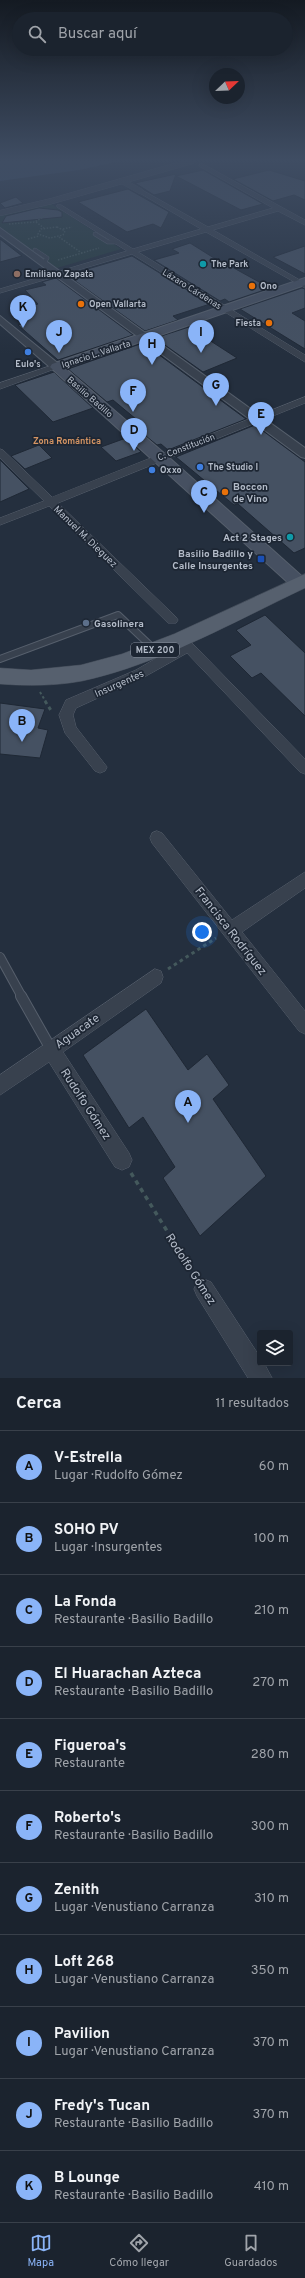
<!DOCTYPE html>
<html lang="es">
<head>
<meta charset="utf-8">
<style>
  :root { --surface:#1b232e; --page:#282f3a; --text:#f1f3f6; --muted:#a0a4aa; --line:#39404a; --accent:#8ab4f8 }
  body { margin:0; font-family:Overpass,sans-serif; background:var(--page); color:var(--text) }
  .controls { position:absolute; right:12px; bottom:12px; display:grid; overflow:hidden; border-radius:4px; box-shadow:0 4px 16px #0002 }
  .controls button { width:36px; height:36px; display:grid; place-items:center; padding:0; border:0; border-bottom:1px solid var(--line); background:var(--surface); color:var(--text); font:20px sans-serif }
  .compass { position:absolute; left:209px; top:68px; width:36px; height:36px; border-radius:50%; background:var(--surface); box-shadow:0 4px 16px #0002; rotate:67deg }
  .you { position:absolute; left:202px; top:932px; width:14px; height:14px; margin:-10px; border:3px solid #fff; border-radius:50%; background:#1a73e8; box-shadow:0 0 0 6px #1a73e833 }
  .badge { display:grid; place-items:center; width:26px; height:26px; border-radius:50%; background:var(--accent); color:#111; font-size:13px; font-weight:700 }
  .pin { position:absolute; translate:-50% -33px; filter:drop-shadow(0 1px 2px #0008) }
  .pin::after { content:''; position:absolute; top:21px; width:14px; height:12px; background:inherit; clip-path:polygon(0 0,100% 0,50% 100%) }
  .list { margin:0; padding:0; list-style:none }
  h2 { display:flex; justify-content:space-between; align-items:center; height:52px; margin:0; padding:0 16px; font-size:17px }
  h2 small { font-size:13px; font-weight:400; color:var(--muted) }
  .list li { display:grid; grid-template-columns:26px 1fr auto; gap:12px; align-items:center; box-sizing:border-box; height:72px; padding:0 16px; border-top:1px solid var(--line) }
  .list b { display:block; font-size:15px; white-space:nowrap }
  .list p { margin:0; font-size:13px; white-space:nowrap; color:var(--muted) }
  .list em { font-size:13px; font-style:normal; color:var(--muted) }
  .icon { flex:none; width:22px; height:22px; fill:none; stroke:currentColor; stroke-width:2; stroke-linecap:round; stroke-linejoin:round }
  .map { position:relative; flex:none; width:305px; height:1378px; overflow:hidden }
  .search { position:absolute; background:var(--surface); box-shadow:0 4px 16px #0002; left:12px; right:12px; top:12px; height:44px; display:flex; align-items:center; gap:10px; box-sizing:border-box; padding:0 14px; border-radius:22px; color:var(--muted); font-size:15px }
  .sheet { height:844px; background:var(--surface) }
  nav { display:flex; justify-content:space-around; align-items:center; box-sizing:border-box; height:56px; border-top:1px solid var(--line); background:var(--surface); font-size:11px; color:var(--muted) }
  nav a { display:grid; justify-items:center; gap:2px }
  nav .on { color:var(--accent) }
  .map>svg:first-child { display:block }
  .green { fill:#263c3f }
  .water { fill:#394c67 }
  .building { fill:#455162; stroke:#1f2835 }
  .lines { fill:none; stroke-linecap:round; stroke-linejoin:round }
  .service-far3-casing { stroke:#565f6c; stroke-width:4.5 }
  .service-far2-casing { stroke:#565f6c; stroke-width:8 }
  .service-far1-casing { stroke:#565f6c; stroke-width:10 }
  .service-casing { stroke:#565f6c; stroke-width:12 }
  .pedestrian-casing { stroke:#565f6c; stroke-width:6 }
  .minor-casing { stroke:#565f6c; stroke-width:1 }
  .tertiary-casing { stroke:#565f6c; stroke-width:2 }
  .secondary-casing { stroke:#565f6c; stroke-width:2 }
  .primary-casing { stroke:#414a57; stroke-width:1 }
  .path-far3 { stroke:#44595c; stroke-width:1.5; stroke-dasharray:1.5 1.5; stroke-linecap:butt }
  .path-far2 { stroke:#44595c; stroke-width:2; stroke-dasharray:2.5 2.5; stroke-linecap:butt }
  .path-far1 { stroke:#44595c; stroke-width:3; stroke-dasharray:3.5 3.5; stroke-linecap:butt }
  .path { stroke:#44595c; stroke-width:3.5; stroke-dasharray:4.5 4.5; stroke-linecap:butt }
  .service-far3 { stroke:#38414e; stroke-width:3.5 }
  .service-far2 { stroke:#38414e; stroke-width:6 }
  .service-far1 { stroke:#38414e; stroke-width:8 }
  .service { stroke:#38414e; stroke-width:10 }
  .pedestrian { stroke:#38414e; stroke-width:5.5 }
  .minor { fill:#38414e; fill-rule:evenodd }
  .tertiary { fill:#38414e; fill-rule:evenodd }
  .secondary { fill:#465061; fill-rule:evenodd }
  .primary { fill:#56606e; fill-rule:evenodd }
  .culture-dot { fill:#0f9aa8; stroke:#1d2633; stroke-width:1.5 }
  .education-dot { fill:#8d6e63; stroke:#1d2633; stroke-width:1.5 }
  .food-dot { fill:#e8710a; stroke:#1d2633; stroke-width:1.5 }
  .shop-dot { fill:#3f7fe0; stroke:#1d2633; stroke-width:1.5 }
  .transit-dot { fill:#1a4fb4; stroke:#1d2633; stroke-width:1.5 }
  .service-dot { fill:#5c6f8a; stroke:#1d2633; stroke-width:1.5 }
  .labels { text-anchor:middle; stroke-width:3.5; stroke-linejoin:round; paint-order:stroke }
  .far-poi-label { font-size:9px; font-weight:bold; fill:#b4bcc9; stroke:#1d2633; text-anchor:start }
  .far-street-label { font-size:9px; fill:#b4bcc9; stroke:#1d2633 }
  .far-neighbourhood-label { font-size:9px; font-weight:bold; fill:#d59563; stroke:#1d2633 }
  .shield { fill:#1d2633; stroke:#878f9c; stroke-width:1 }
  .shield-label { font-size:9px; font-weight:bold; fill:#b4bcc9 }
  .poi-label { font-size:10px; font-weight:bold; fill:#b4bcc9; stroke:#1d2633; text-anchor:start }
  .street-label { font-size:10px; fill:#b4bcc9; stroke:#1d2633 }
  .near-street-label { font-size:12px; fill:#b4bcc9; stroke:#1d2633 }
</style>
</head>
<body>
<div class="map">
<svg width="305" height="1378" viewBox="0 0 305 1378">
  <rect width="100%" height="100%" fill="#242f3e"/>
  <!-- green -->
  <path class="green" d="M 50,203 L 121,249 L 57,268 L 0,227 L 0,215 Z"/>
  <!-- water -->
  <path class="water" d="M 0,161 L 120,161 L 79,170 L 0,181 Z"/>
  <!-- building -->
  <g class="building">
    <path d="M 203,170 L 263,204 L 241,210 L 176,176 Z"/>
    <path d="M 269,170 L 305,181 L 305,200 L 294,195 L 273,201 L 233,179 Z"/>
    <path d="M 176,174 L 170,191 L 154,195 L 135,183 Z"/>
    <path d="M 128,189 L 169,212 L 161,228 L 153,224 L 127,232 L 78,202 Z"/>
    <path d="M 16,197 L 23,203 L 5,208 L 0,203 Z"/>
    <path d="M 39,208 L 58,210 L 62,212 L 62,217 L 2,223 L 6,216 Z"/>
    <path d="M 0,239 L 22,256 L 0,262 Z"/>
    <path d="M 190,243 L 230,268 L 232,267 L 270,288 L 229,302 L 225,299 L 220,301 L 154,260 L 179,253 L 172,249 Z"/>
    <path d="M 305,246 L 305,274 L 273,257 Z"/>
    <path d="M 132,256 L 210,304 L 173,316 L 178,320 L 145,331 L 67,275 Z"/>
    <path d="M 56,278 L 133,335 L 58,360 L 18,325 L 25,323 L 12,312 L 38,304 L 25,290 L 46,285 L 42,282 Z"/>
    <path d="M 302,288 L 305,289 L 305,308 L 292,313 L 305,321 L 305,349 L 240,309 Z"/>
    <path d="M 189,327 L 237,358 L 203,372 L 155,338 Z"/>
    <path d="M 143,343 L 246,419 L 168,450 L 161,444 L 157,445 L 141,432 L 147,430 L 140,424 L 142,424 L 113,400 L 107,402 L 68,369 Z"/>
    <path d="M 54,372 L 93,408 L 53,422 L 15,385 Z"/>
    <path d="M 255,425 L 305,462 L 305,548 L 294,553 L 238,504 L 234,505 L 176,457 Z"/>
    <path d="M 126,438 L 141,452 L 116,461 L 101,447 Z"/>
    <path d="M 39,445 L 52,458 L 25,469 L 11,456 Z"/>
    <path d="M 0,460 L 29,489 L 0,502 Z"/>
    <path d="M 265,615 L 305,653 L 305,716 L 261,673 L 252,678 L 230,656 L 251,645 L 236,630 Z"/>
    <path d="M 0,703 L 45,709 L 38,728 L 48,730 L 40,758 L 0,754 Z"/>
    <path d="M 146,1009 L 188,1070 L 207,1054 L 229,1085 L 213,1099 L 266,1176 L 200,1236 L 163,1178 L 175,1167 L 143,1117 L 129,1128 L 83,1055 Z"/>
  </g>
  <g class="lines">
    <!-- service-far3 casing -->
    <g class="service-far3-casing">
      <g id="service-far3">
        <path d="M 95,234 L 108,242 L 118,242"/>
        <path d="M 35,250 L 47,258 L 44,263"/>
      </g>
    </g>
    <!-- service-far2 casing -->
    <g class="service-far2-casing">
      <path id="service-far2" d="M 0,659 L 118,615 L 155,650"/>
    </g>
    <!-- service-far1 casing -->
    <g class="service-far1-casing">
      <path id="service-far1" d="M 0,957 L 22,997"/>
    </g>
    <!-- service casing -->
    <g class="service-casing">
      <path id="service" d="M 21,996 L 51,1049"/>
    </g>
    <!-- pedestrian casing -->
    <g class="pedestrian-casing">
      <g id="pedestrian">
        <path d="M 122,181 L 140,191"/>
        <path d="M 0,213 L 52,201 L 192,161"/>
      </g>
    </g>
    <!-- minor casing -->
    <g class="minor-casing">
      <g id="minor">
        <path d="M 201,163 L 305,220 L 305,225 L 278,211 L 213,230 L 305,283 L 305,288 L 206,232 L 138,252 L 305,355 L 305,362 L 132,254 L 0,293 L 0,289 L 127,251 L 57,207 L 57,205 L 61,205 L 133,249 L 201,229 L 138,192 L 138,190 L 142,190 L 208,227 L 273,208 L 199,166 Z"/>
        <path d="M 53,365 L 60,367 L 0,389 L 0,383 Z"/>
        <path d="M 305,397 L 305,403 L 58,503 L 176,617 L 178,620 L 176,623 L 168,623 L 49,506 L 0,525 L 0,518 L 44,501 L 0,458 L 0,449 L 3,450 L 52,497 Z"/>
        <path d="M 183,636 L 192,643 L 305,759 L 305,774 L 300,772 L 187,653 L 146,676 L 76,708 L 73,715 L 76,727 L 107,767 L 105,771 L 100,773 L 95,771 L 65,733 L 59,715 L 66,700 L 136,670 L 179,645 L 177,641 Z"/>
        <path d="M 157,831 L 162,833 L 232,920 L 305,872 L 305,888 L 242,932 L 305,1011 L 305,1034 L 299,1031 L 152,843 L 150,838 L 152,833 Z"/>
        <path d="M 155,969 L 161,971 L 163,977 L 161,983 L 63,1052 L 129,1153 L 132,1160 L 129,1167 L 122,1170 L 115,1167 L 49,1062 L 0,1095 L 0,1075 Z"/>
        <path d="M 204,1279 L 211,1282 L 260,1357 L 260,1363 L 264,1363 L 272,1378 L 248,1378 L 197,1296 L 194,1289 L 197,1282 Z"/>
      </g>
    </g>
    <!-- tertiary casing -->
    <g class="tertiary-casing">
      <g id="tertiary">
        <path d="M 0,228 L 305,448 L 305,458 L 301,457 L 0,235 Z"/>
        <path d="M 0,316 L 60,365 L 60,369 L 52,369 L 0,324 Z"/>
      </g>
    </g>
    <!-- secondary casing -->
    <g class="secondary-casing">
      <path id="secondary" d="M 305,278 L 305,285 L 65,368 L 165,454 L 305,579 L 305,586 L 299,589 L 293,587 L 50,367 L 52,364 Z"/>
    </g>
    <!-- primary casing -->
    <g class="primary-casing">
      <path id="primary" d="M 305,574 L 305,588 C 233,622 160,664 82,681 C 55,686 27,686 0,684 L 0,668 L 31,670 L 81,665 L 122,654 L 174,634 Z"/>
    </g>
    <!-- path-far3 -->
    <g class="path-far3">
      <path d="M 36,222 L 44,228"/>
      <path d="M 9,224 L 35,222 L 51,212"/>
      <path d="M 57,227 L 65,231 L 63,235 L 50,238 L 38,234 L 41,229 Z"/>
      <path d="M 63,229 L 72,227"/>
      <path d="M 59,237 L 83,254"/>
      <path d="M 28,239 L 39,236"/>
      <path d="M 58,260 L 99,248"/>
    </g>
    <!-- path-far2 -->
    <path class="path-far2" d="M 40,692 L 46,702"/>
    <!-- path-far1 -->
    <g class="path-far1">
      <path d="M 45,701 L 52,712"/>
      <path d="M 168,969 L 216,938"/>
    </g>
    <!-- path -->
    <path class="path" d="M 131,1173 L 195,1276"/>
    <!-- service-far3 -->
    <use href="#service-far3" class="service-far3"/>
    <!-- service-far2 -->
    <use href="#service-far2" class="service-far2"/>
    <!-- service-far1 -->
    <use href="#service-far1" class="service-far1"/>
    <!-- service -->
    <use href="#service" class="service"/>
    <!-- pedestrian -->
    <use href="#pedestrian" class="pedestrian"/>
    <!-- minor -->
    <use href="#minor" class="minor"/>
    <!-- tertiary -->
    <use href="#tertiary" class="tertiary"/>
    <!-- secondary -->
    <use href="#secondary" class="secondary"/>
    <!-- primary -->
    <use href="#primary" class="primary"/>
  </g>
  <!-- sky -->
  <linearGradient id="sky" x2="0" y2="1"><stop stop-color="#141a22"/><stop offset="0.45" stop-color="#3f4d63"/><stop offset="1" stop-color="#3f4d63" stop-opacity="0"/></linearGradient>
  <rect width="305" height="354" fill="url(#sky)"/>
  <!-- markers -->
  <g class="culture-dot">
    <circle cx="203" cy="264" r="4"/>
    <circle cx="290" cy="537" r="4"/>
  </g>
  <circle class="education-dot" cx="17" cy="274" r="4"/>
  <g class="food-dot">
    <circle cx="252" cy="286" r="4"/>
    <circle cx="81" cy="304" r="4"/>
    <circle cx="269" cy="323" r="4"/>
    <circle cx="225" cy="492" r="4"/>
  </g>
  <g class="shop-dot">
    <circle cx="28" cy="352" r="4"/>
    <circle cx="200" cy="467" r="4"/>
    <circle cx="152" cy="470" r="4"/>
  </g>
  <rect class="transit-dot" x="257" y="555" width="8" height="8" rx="2"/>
  <circle class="service-dot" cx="86" cy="623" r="4"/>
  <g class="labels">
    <!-- far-poi labels -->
    <g class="far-poi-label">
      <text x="211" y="267">The Park</text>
      <text x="25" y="277">Emiliano Zapata</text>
      <text x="260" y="289">Ono</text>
      <text x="89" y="307">Open Vallarta</text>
      <text x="261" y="326" text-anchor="end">Fiesta</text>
      <text x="28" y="367" text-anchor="middle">Eulo's</text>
      <text x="208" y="470">The Studio I</text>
      <text x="160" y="473">Oxxo</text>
    </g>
    <!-- far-street labels -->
    <g class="far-street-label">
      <text transform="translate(192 289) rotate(32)" y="3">Lázaro Cárdenas</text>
      <text transform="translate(96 354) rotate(-18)" y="3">Ignacio L. Vallarta</text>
      <text transform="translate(90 397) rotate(41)" y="3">Basilio Badillo</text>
      <text transform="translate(186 447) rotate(-21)" y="3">C. Constitución</text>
    </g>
    <!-- far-neighbourhood labels -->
    <g class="far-neighbourhood-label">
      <text x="67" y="444">Zona Romántica</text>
    </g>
    <!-- shield labels -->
    <rect class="shield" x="131" y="643" width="48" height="14" rx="3"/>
    <g class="shield-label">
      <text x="155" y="653">MEX 200</text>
    </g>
    <!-- poi labels -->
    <g class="poi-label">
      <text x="233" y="490">Boccon<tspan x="233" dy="12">de Vino</tspan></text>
      <text x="282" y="541" text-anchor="end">Act 2 Stages</text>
      <text x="253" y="557" text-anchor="end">Basilio Badillo y<tspan x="253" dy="12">Calle Insurgentes</tspan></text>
      <text x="94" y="627">Gasolinera</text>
    </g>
    <!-- street labels -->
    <g class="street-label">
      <text transform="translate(86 536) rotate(44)" y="4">Manuel M. Dieguez</text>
      <text transform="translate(119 683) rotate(-24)" y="4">Insurgentes</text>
    </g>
    <!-- near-street labels -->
    <g class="near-street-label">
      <text transform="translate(231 931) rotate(52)" y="4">Francisca Rodríguez</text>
      <text transform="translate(77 1031) rotate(-35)" y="4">Aguacate</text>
      <text transform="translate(86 1104) rotate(57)" y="4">Rudolfo Gómez</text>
      <text transform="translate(191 1269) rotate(57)" y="4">Rodolfo Gómez</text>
    </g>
  </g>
</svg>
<div class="controls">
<button><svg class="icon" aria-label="layers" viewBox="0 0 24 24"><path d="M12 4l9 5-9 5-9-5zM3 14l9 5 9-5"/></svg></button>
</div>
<svg class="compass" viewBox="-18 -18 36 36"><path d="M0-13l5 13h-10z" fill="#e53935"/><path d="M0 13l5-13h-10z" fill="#a0a4aa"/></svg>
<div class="you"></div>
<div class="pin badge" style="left:188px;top:1123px">A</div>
<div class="pin badge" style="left:22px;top:742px">B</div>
<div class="pin badge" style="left:204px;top:513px">C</div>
<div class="pin badge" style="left:134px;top:451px">D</div>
<div class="pin badge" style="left:261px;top:435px">E</div>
<div class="pin badge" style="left:133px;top:412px">F</div>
<div class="pin badge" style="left:216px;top:406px">G</div>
<div class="pin badge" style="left:152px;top:365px">H</div>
<div class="pin badge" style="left:201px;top:353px">I</div>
<div class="pin badge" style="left:59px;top:353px">J</div>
<div class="pin badge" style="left:23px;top:328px">K</div>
<div class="search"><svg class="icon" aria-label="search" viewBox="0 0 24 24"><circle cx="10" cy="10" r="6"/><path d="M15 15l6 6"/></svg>Buscar aquí</div>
</div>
<section class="sheet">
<h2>Cerca<small>11 resultados</small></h2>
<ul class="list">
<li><span class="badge">A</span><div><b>V-Estrella</b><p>Lugar · Rudolfo Gómez</p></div><em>60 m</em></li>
<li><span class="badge">B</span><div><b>SOHO PV</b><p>Lugar · Insurgentes</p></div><em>100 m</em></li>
<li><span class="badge">C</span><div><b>La Fonda</b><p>Restaurante · Basilio Badillo</p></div><em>210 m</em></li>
<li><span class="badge">D</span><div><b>El Huarachan Azteca</b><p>Restaurante · Basilio Badillo</p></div><em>270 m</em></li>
<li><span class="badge">E</span><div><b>Figueroa's</b><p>Restaurante</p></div><em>280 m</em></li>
<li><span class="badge">F</span><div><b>Roberto's</b><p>Restaurante · Basilio Badillo</p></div><em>300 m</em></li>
<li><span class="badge">G</span><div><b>Zenith</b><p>Lugar · Venustiano Carranza</p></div><em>310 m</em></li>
<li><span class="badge">H</span><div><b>Loft 268</b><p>Lugar · Venustiano Carranza</p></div><em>350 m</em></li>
<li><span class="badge">I</span><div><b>Pavilion</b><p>Lugar · Venustiano Carranza</p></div><em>370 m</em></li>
<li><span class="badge">J</span><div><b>Fredy's Tucan</b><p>Restaurante · Basilio Badillo</p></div><em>370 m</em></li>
<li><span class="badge">K</span><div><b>B Lounge</b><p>Restaurante · Basilio Badillo</p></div><em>410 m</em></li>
</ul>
</section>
<nav>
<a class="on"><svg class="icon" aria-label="map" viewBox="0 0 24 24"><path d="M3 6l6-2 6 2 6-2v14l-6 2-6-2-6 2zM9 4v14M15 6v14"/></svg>Mapa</a>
<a><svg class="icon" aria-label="directions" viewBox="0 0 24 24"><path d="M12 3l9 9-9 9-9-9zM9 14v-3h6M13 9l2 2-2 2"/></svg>Cómo llegar</a>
<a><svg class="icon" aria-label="saved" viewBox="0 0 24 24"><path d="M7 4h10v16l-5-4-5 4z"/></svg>Guardados</a>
</nav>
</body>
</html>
